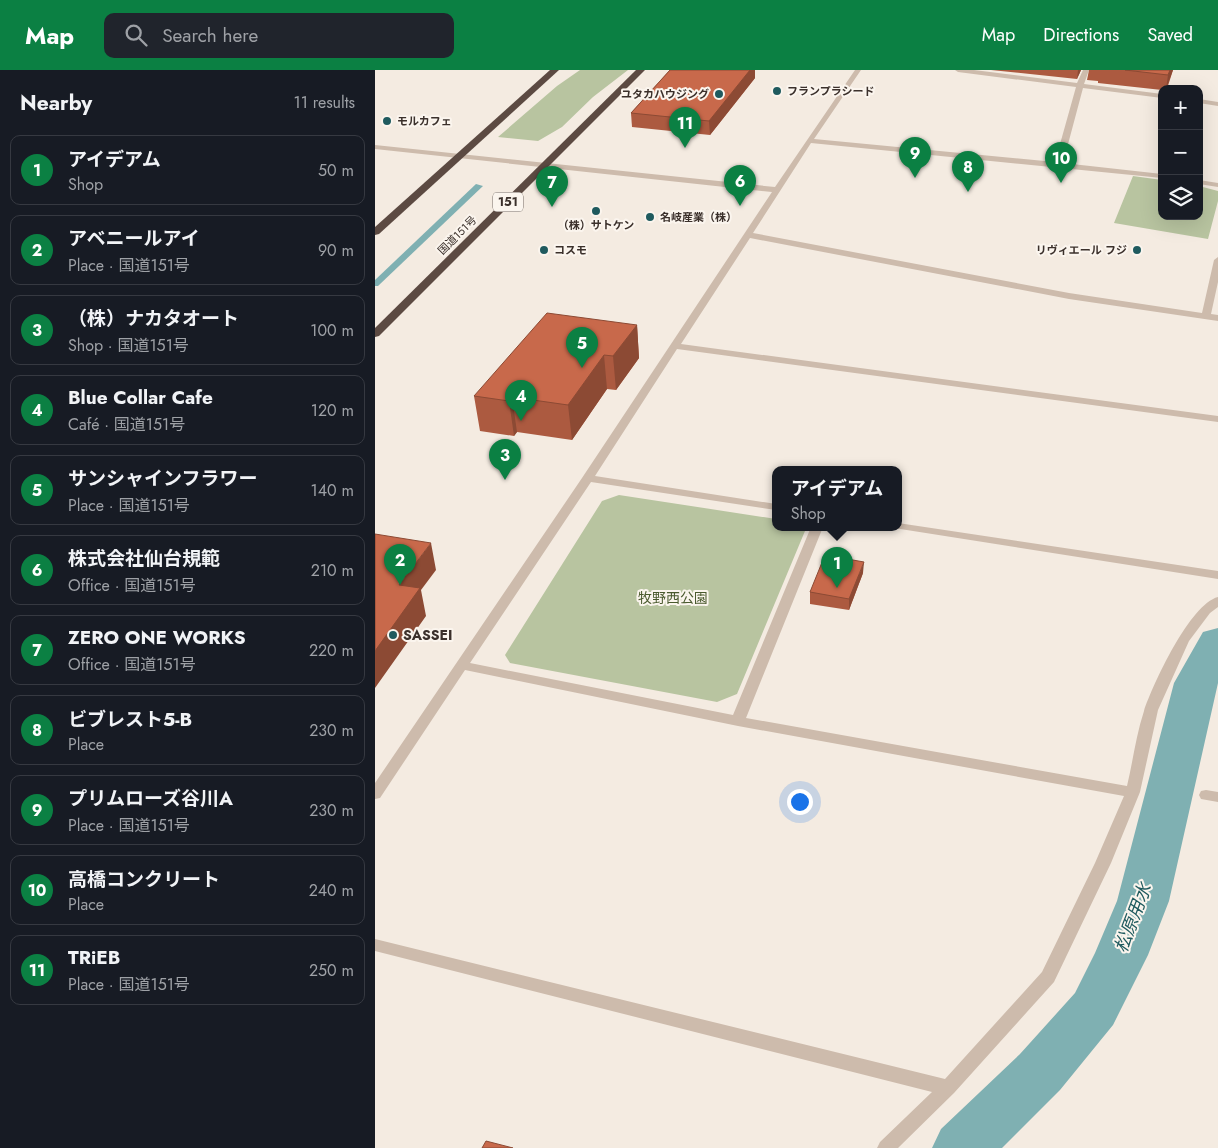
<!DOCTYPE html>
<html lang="en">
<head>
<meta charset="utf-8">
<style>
  :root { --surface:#171b24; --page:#20242c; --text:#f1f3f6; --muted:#9ea1a6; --line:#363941; --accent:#0b8043 }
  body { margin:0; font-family:Jost,"Noto Sans JP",sans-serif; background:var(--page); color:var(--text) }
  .controls { position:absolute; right:15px; top:15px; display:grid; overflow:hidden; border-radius:10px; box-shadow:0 5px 20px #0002 }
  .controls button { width:45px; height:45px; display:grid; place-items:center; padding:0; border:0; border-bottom:1px solid var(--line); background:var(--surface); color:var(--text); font:25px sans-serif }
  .you { position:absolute; left:424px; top:731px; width:18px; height:18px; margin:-12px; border:4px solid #fff; border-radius:50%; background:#1a73e8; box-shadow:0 0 0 8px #1a73e833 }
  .badge { display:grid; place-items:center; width:32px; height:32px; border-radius:50%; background:var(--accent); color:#fff; font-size:16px; font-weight:700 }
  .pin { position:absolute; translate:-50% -41px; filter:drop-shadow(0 1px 2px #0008) }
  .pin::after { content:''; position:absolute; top:26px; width:18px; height:15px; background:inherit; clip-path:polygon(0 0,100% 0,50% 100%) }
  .popup { position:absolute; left:397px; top:396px; width:130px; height:65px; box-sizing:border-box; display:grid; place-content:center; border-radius:10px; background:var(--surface); filter:drop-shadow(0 1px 4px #0005); font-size:16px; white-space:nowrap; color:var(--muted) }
  .popup b { font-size:19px; color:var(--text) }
  .popup::after { content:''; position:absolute; left:50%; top:100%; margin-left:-10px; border:10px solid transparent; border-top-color:var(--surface) }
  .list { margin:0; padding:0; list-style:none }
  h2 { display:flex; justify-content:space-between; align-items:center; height:65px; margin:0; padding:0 20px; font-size:21px }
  h2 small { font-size:16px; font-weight:400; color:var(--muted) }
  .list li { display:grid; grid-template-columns:32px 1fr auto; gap:15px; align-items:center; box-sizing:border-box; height:70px; margin:0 10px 10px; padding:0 10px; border:1px solid var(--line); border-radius:10px }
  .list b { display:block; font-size:19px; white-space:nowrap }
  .list p { margin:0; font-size:16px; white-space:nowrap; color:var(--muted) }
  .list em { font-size:16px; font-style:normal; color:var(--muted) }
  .icon { flex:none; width:28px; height:28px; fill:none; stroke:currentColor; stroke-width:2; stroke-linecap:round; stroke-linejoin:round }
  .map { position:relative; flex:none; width:843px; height:1078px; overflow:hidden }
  header { display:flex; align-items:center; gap:30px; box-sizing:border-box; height:70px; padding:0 25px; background:var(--accent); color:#fff }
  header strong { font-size:24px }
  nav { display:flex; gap:28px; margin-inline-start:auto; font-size:18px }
  .search { width:350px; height:45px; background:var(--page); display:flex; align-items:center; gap:12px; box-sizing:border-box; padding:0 18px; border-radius:10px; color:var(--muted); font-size:19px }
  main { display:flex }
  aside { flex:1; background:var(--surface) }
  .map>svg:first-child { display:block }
  .green { fill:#b8c4a0 }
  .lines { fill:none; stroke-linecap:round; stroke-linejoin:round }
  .stream { fill:#7fb0b2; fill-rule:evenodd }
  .canal { fill:#7fb0b2; fill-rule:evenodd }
  .street { fill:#cdbbac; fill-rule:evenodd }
  .highway { fill:#5c4a42; fill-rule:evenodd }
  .wall { fill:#ac5a40 }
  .shaded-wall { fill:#8c4a34 }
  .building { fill:#c8694b; stroke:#8c4a34 }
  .poi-dot { fill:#1f5a5e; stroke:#fbf5ee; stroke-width:2 }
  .labels { text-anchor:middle; stroke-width:4; stroke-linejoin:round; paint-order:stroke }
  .far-poi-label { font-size:11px; font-weight:bold; fill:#3b302b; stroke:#fbf5ee; text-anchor:start }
  .far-street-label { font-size:11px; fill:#3b302b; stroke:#fbf5ee }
  .shield { fill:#fbf5ee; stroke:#756b66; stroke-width:1 }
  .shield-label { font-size:12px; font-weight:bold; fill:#3b302b }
  .park-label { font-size:14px; fill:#4a5a2e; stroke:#fbf5ee }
  .poi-label { font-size:14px; font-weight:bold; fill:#3b302b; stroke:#fbf5ee; text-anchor:start }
  .near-water-label { font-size:18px; font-style:italic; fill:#1f5a5e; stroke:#fbf5ee }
</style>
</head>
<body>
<header>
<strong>Map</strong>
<div class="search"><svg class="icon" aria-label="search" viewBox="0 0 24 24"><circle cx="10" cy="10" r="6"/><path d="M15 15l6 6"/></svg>Search here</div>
<nav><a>Map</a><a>Directions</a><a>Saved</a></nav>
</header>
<main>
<aside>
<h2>Nearby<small>11 results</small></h2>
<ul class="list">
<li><span class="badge">1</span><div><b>アイデアム</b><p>Shop</p></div><em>50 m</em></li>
<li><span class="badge">2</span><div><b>アベニールアイ</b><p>Place · 国道151号</p></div><em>90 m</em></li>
<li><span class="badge">3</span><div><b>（株）ナカタオート</b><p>Shop · 国道151号</p></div><em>100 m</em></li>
<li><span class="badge">4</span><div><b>Blue Collar Cafe</b><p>Café · 国道151号</p></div><em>120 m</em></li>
<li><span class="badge">5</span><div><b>サンシャインフラワー</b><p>Place · 国道151号</p></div><em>140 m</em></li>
<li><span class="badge">6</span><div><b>株式会社仙台規範</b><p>Office · 国道151号</p></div><em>210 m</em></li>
<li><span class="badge">7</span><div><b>ZERO ONE WORKS</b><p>Office · 国道151号</p></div><em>220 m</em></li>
<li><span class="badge">8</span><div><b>ビブレスト5-B</b><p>Place</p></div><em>230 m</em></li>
<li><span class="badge">9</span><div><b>プリムローズ谷川A</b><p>Place · 国道151号</p></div><em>230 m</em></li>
<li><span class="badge">10</span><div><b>高橋コンクリート</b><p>Place</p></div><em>240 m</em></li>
<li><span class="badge">11</span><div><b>TRiEB</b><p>Place · 国道151号</p></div><em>250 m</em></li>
</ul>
</aside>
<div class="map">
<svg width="843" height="1078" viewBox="0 0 843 1078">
  <rect width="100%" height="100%" fill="#f4ebe1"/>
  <!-- green -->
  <g class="green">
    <path d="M 205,0 L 253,0 L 218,27 L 187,57 L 163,71 L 123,67 L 182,16 Z"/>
    <path d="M 758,106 L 787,110 L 787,146 L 824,146 L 824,116 L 843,121 L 843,131 L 833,169 L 739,153 Z"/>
    <path d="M 244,425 L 401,449 L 401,457 L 427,457 L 430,461 L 362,624 L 342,632 L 135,593 L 130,585 L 227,431 Z"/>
  </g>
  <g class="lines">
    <!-- stream -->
    <path class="stream" d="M 101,114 L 108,116 L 3,216 L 0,216 L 0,210 Z"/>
    <!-- canal -->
    <path class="canal" d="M 843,558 L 843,613 L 794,831 L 773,885 L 738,955 L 685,1020 L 627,1078 L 557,1078 L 566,1059 L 645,984 L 700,923 L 720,883 L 742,831 L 799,613 L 828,562 Z"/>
    <!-- street -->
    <g class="street">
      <path d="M 480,0 L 486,0 L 439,69 L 680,92 L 701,17 L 583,2 L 580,0 L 599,0 L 702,13 L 708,0 L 714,0 L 709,14 L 787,24 L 787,28 L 708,18 L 688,93 L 787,104 L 787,108 L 436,73 L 378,163 L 694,223 L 827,243 L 839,190 L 843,187 L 843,212 L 836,244 L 843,245 L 843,251 L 694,229 L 375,168 L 306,274 L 843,346 L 843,352 L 302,279 L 220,406 L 401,434 L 401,440 L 216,412 L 95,593 L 358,645 L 436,457 L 448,457 L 371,648 L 752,716 C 758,691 761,665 769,641 C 778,614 815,534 843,527 L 843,537 L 835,543 L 814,571 L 783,640 L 765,722 L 736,793 L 679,912 L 579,1023 L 523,1078 L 502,1078 L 505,1072 L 557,1022 L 0,881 L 0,869 L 570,1009 L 667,902 L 720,793 L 749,726 L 363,656 L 90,600 L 5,728 L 0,729 L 0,713 L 207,408 L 397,122 L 0,79 L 0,75 L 400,117 Z"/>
      <path d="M 824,29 L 843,32 L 843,36 L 824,33 Z"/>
      <path d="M 824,110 L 843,113 L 843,117 L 824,114 Z"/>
      <path d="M 523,453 L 843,501 L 843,509 L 519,458 L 518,457 L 523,457 Z"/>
      <path d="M 831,720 L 843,722 L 843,732 L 826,729 L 824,725 L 826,721 Z"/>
    </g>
    <!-- highway -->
    <g class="highway">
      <path d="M 175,0 L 184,0 L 4,164 L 0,165 L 0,157 Z"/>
      <path d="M 261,0 L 270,0 L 4,266 L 0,267 L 0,258 Z"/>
    </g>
  </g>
  <!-- wall -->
  <g class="wall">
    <path d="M 295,0 L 380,0 L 380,8 L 335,65 L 257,57 L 256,43 Z"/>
    <path d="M 616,0 L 706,0 L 702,9 Z"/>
    <path d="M 714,0 L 798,0 L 792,19 L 787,19 L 787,20 L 723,13 L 723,11 L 712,10 Z"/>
    <path d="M 262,255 L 264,288 L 241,320 L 232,319 L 197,370 L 142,362 L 139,366 L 105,361 L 99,326 Z"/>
    <path d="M 488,503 L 474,540 L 435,534 L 435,522 Z"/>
  </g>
  <!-- shaded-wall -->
  <g class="shaded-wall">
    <path d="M 375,0 L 380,0 L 380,8 L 335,65 L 334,51 Z"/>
    <path d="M 703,0 L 706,0 L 702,9 Z"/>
    <path d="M 795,0 L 798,0 L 791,19 L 793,5 Z"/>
    <path d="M 262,255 L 264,288 L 241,320 L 238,286 Z"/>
    <path d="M 229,285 L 232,319 L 197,370 L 193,335 Z"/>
    <path d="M 137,327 L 142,362 L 139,366 L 134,331 Z"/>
    <path d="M 56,473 L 61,500 L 46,520 L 51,546 L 0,618 L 0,581 L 24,515 Z"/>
    <path d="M 489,492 L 488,503 L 474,540 L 474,529 Z"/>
  </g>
  <!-- building -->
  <g class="building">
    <path d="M 295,0 L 375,0 L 334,51 L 256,43 Z"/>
    <path d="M 750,0 L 795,0 L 793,5 Z"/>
    <path d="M 172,243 L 262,255 L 238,286 L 229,285 L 193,335 L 137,327 L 134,331 L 99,326 Z"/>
    <path d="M 0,464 L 56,473 L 24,515 L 45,518 L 0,581 Z"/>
    <path d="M 450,485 L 489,492 L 474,529 L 435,522 Z"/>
    <path d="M 111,1071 L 138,1078 L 107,1078 Z"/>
  </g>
  <!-- markers -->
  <g class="poi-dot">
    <circle cx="402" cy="21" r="5"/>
    <circle cx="344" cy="24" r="5"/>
    <circle cx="12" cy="51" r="5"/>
    <circle cx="221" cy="141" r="5"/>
    <circle cx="275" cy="147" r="5"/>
    <circle cx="169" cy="180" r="5"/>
    <circle cx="762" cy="180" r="5"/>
    <circle cx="18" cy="565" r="5"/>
  </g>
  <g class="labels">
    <!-- far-poi labels -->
    <g class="far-poi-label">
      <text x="412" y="25">フランプラシード</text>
      <text x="334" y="28" text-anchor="end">ユタカハウジング</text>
      <text x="22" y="55">モルカフェ</text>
      <text x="285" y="151">名岐産業（株）</text>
      <text x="221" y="159" text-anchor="middle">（株）サトケン</text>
      <text x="179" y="184">コスモ</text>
      <text x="752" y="184" text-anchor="end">リヴィエール フジ</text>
    </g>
    <!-- far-street labels -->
    <g class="far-street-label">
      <text transform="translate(82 165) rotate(-45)" y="4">国道151号</text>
    </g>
    <!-- shield labels -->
    <rect class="shield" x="118" y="122.5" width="30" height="19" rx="4"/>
    <g class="shield-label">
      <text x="133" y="136">151</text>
    </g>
    <!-- park labels -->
    <g class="park-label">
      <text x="298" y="533">牧野西公園</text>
    </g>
    <!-- poi labels -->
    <g class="poi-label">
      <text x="28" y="570">SASSEI</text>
    </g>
    <!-- near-water labels -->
    <g class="near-water-label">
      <text transform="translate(758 848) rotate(-69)" y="6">松原用水</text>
    </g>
  </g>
</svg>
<div class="controls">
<button>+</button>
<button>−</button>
<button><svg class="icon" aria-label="layers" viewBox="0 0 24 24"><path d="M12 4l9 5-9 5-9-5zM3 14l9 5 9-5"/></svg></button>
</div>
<div class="you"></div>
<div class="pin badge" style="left:462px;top:518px">1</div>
<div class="popup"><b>アイデアム</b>Shop</div>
<div class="pin badge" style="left:25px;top:515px">2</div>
<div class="pin badge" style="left:130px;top:410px">3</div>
<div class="pin badge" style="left:146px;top:351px">4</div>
<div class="pin badge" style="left:207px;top:298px">5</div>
<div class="pin badge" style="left:365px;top:136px">6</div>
<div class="pin badge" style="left:177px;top:137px">7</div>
<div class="pin badge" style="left:593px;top:122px">8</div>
<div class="pin badge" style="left:540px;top:108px">9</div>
<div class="pin badge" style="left:686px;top:113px">10</div>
<div class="pin badge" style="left:310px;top:78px">11</div>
</div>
</main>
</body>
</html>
